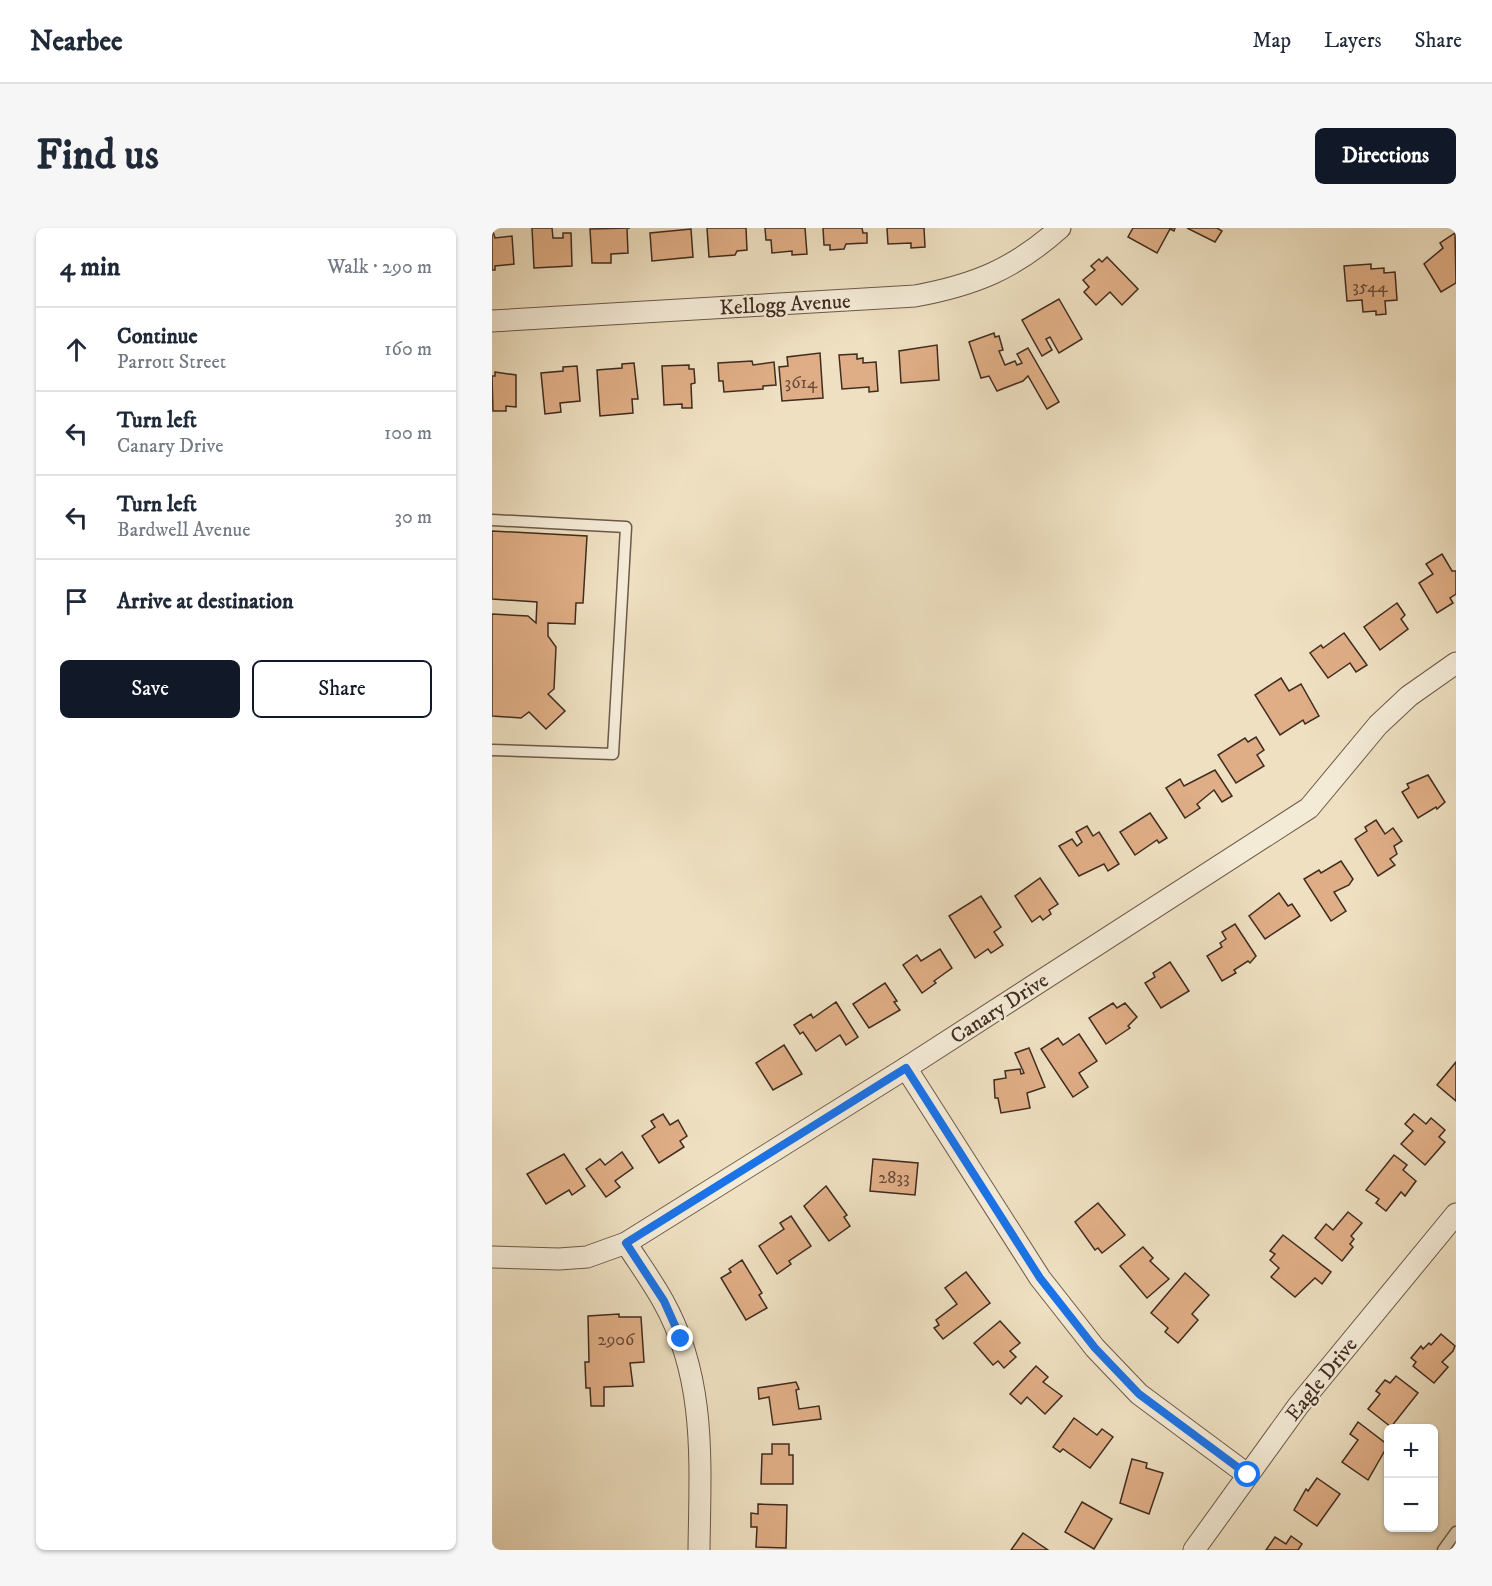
<!DOCTYPE html>
<html lang="en">
<head>
<meta charset="utf-8">
<style>
  :root { --surface:#fff; --page:#f6f6f7; --text:#1f2937; --muted:#747a83; --line:#e0e1e3; --accent:#111827 }
  body { margin:0; font-family:"IM FELL DW Pica",serif; background:var(--page); color:var(--text) }
  .controls { position:absolute; right:18px; bottom:18px; display:grid; overflow:hidden; border-radius:9px; box-shadow:0 2px 4px #0004 }
  .controls button { width:54px; height:54px; display:grid; place-items:center; padding:0; border:0; border-bottom:2px solid var(--line); background:var(--surface); color:var(--text); font:30px sans-serif }
  .stop { position:absolute; width:18px; height:18px; margin:-14px; border:4px solid #1a73e8; border-radius:50%; background:#fff }
  .stop.end { background:#1a73e8; border-color:#fff; box-shadow:0 2px 6px #0008 }
  .list { margin:0; padding:0; list-style:none }
  h2 { display:flex; justify-content:space-between; align-items:center; height:78px; margin:0; padding:0 24px; font-size:26px }
  h2 small { font-size:20px; font-weight:400; color:var(--muted) }
  .list li { display:grid; grid-template-columns:39px 1fr auto; gap:18px; align-items:center; box-sizing:border-box; height:84px; padding:0 24px; border-top:2px solid var(--line) }
  .list b { display:block; font-size:22px; white-space:nowrap }
  .list p { margin:0; font-size:20px; white-space:nowrap; color:var(--muted) }
  .list em { font-size:20px; font-style:normal; color:var(--muted) }
  .actions { display:flex; gap:12px; padding:18px 24px }
  .actions a { flex:1; padding:14px 0; border:2px solid var(--accent); border-radius:9px; text-align:center; font-size:21px; color:var(--accent) }
  .actions .main { background:var(--accent); color:#fff }
  .icon { flex:none; width:33px; height:33px; fill:none; stroke:currentColor; stroke-width:2; stroke-linecap:round; stroke-linejoin:round }
  .map { position:relative; flex:none; width:964px; height:1322px; overflow:hidden; border-radius:9px }
  header { display:flex; align-items:center; gap:36px; box-sizing:border-box; height:84px; padding:0 30px; background:var(--surface); border-bottom:2px solid var(--line) }
  header strong { font-size:28px }
  nav { display:flex; gap:33px; margin-inline-start:auto; font-size:21px }
  .intro { display:flex; align-items:center; justify-content:space-between; box-sizing:border-box; height:144px; padding:0 36px }
  h1 { margin:0; font-size:42px }
  .button { padding:15px 27px; border-radius:9px; background:var(--accent); color:#fff; font-size:21px; font-weight:700 }
  main { display:flex; gap:36px; padding:0 36px }
  aside { flex:1; background:var(--surface); border-radius:9px; box-shadow:0 2px 4px #0004 }
  .map>svg:first-child { display:block }
  .building { fill:#e0ae86; stroke:#402c21; stroke-width:1.5 }
  .lines { fill:none; stroke-linecap:round; stroke-linejoin:round }
  .lane-casing { stroke:#6c5949; stroke-width:13 }
  .street-casing { stroke:#6c5949; stroke-width:23 }
  .lane { stroke:#f4ebd7; stroke-width:10 }
  .street { stroke:#f4ebd7; stroke-width:21 }
  .route { stroke:#1a73e8; stroke-width:8 }
  .labels { text-anchor:middle; stroke-width:4.5; stroke-linejoin:round; paint-order:stroke }
  .number-label { font-size:18px; fill:#684c3a }
  .street-label { font-size:21px; fill:#402c21; stroke:#f4ebd7 }
</style>
</head>
<body>
<header>
<strong>Nearbee</strong>
<nav><a>Map</a><a>Layers</a><a>Share</a></nav>
</header>
<div class="intro"><h1>Find us</h1><a class="button">Directions</a></div>
<main>
<aside>
<h2>4 min<small>Walk · 290 m</small></h2>
<ul class="list">
<li><svg class="icon" aria-label="ahead" viewBox="0 0 24 24"><path d="M12 20V5M6 11l6-6 6 6"/></svg><div><b>Continue</b><p>Parrott Street</p></div><em>160 m</em></li>
<li><svg class="icon" aria-label="left" viewBox="0 0 24 24"><path d="M17 20v-9H6M10 6l-5 5 5 5"/></svg><div><b>Turn left</b><p>Canary Drive</p></div><em>100 m</em></li>
<li><svg class="icon" aria-label="left" viewBox="0 0 24 24"><path d="M17 20v-9H6M10 6l-5 5 5 5"/></svg><div><b>Turn left</b><p>Bardwell Avenue</p></div><em>30 m</em></li>
<li><svg class="icon" aria-label="arrive" viewBox="0 0 24 24"><path d="M6 21V4h12l-3 4 3 4H6"/></svg><div><b>Arrive at destination</b></div></li>
</ul>
<div class="actions"><a class="main">Save</a><a>Share</a></div>
</aside>
<div class="map">
<svg width="964" height="1322" viewBox="0 0 964 1322">
  <rect width="100%" height="100%" fill="#eee0c1"/>
  <filter id="stains"><feTurbulence type="fractalNoise" baseFrequency=".00333" numOctaves="4"/><feColorMatrix values="0 0 0 0 .2 0 0 0 0 .09 0 0 0 0 .02 0 0 0 .5 -.17"/></filter>
  <radialGradient id="worn" r=".72"><stop offset=".6" stop-color="#630" stop-opacity="0"/><stop offset="1" stop-color="#630" stop-opacity=".3"/></radialGradient>
  <!-- building -->
  <g class="building">
    <path d="M 0,0 L 3,10 L 20,8 L 22,36 L 3,38 L 3,42 L 0,42 Z"/>
    <path d="M 40,0 L 60,0 L 61,10 L 71,10 L 71,5 L 79,5 L 80,38 L 42,40 Z"/>
    <path d="M 135,0 L 136,25 L 119,26 L 119,35 L 100,35 L 98,1 L 138,0 Z"/>
    <path d="M 215,0 L 254,0 L 255,22 L 245,23 L 243,27 L 217,29 Z"/>
    <path d="M 273,0 L 313,0 L 315,26 L 300,27 L 300,23 L 280,25 L 279,12 L 274,12 Z"/>
    <path d="M 331,0 L 370,0 L 371,5 L 375,5 L 375,15 L 354,16 L 352,21 L 338,22 L 338,17 L 332,17 Z"/>
    <path d="M 395,0 L 432,0 L 433,19 L 419,20 L 419,15 L 396,16 Z"/>
    <path d="M 641,0 L 683,0 L 682,3 L 678,1 L 665,25 L 636,9 Z"/>
    <path d="M 695,0 L 725,0 L 730,3 L 723,14 Z"/>
    <path d="M 199,1 L 201,29 L 160,33 L 158,5 Z"/>
    <path d="M 963,5 L 964,55 L 949,64 L 932,36 L 951,20 L 948,15 Z"/>
    <path d="M 615,29 L 646,61 L 630,77 L 618,64 L 604,77 L 592,64 L 597,59 L 591,52 L 603,42 L 599,38 L 607,31 L 610,34 Z"/>
    <path d="M 879,36 L 879,41 L 892,40 L 892,45 L 903,44 L 905,72 L 893,73 L 894,86 L 884,87 L 884,83 L 871,84 L 870,72 L 855,73 L 852,38 Z"/>
    <path d="M 567,71 L 590,111 L 567,125 L 558,109 L 554,111 L 560,122 L 550,128 L 530,92 Z"/>
    <path d="M 502,105 L 503,109 L 507,108 L 511,122 L 507,123 L 513,137 L 523,133 L 525,137 L 530,135 L 525,126 L 536,120 L 567,174 L 555,181 L 536,148 L 531,153 L 505,163 L 497,148 L 489,150 L 477,114 Z"/>
    <path d="M 445,117 L 447,152 L 409,155 L 407,123 Z"/>
    <path d="M 328,125 L 331,170 L 290,173 L 287,139 L 296,138 L 295,129 Z"/>
    <path d="M 365,126 L 365,131 L 371,130 L 371,135 L 384,134 L 386,163 L 377,164 L 377,159 L 350,161 L 347,127 Z"/>
    <path d="M 260,133 L 261,137 L 282,134 L 284,157 L 271,158 L 271,161 L 232,164 L 231,153 L 227,153 L 226,135 Z"/>
    <path d="M 142,135 L 146,171 L 140,171 L 141,185 L 108,188 L 105,142 L 130,140 L 130,136 Z"/>
    <path d="M 197,137 L 197,141 L 202,141 L 203,155 L 199,156 L 200,180 L 190,180 L 190,176 L 172,177 L 170,138 Z"/>
    <path d="M 85,138 L 88,173 L 68,175 L 69,184 L 53,186 L 49,145 L 71,143 L 71,139 Z"/>
    <path d="M 3,144 L 24,147 L 24,179 L 14,178 L 14,183 L 1,183 L 0,148 L 3,148 Z"/>
    <path d="M 0,303 L 95,308 L 91,375 L 84,375 L 83,396 L 56,395 L 56,408 L 64,419 L 62,461 L 56,466 L 73,483 L 54,501 L 37,484 L 29,490 L 0,488 L 0,386 L 36,388 L 44,395 L 45,374 L 0,371 Z"/>
    <path d="M 950,326 L 960,343 L 964,343 L 964,366 L 958,370 L 961,375 L 945,385 L 927,355 L 941,346 L 934,336 Z"/>
    <path d="M 905,375 L 913,387 L 909,391 L 916,401 L 888,422 L 872,399 Z"/>
    <path d="M 852,405 L 875,437 L 864,444 L 858,435 L 836,450 L 818,425 L 829,417 L 831,420 Z"/>
    <path d="M 789,450 L 797,463 L 809,456 L 827,488 L 813,496 L 811,492 L 788,507 L 763,467 Z"/>
    <path d="M 764,509 L 772,522 L 765,527 L 772,538 L 744,555 L 726,527 L 753,510 L 756,514 Z"/>
    <path d="M 723,542 L 740,568 L 730,574 L 722,562 L 705,576 L 708,580 L 693,590 L 674,560 L 688,551 L 692,558 Z"/>
    <path d="M 936,547 L 953,574 L 945,581 L 944,579 L 926,590 L 910,564 L 917,560 L 915,556 Z"/>
    <path d="M 658,585 L 675,610 L 667,615 L 665,612 L 643,627 L 628,604 Z"/>
    <path d="M 884,592 L 893,606 L 901,600 L 910,613 L 902,618 L 905,626 L 898,631 L 903,637 L 886,648 L 863,611 L 875,603 L 873,599 Z"/>
    <path d="M 595,598 L 601,608 L 607,604 L 627,636 L 616,643 L 612,636 L 587,648 L 567,618 L 580,611 L 585,618 L 590,614 L 584,604 Z"/>
    <path d="M 849,633 L 861,651 L 857,657 L 842,664 L 854,683 L 839,693 L 812,651 L 827,642 L 829,645 Z"/>
    <path d="M 548,650 L 566,676 L 557,682 L 559,686 L 551,692 L 548,688 L 540,694 L 523,668 Z"/>
    <path d="M 787,665 L 796,678 L 800,676 L 808,688 L 773,711 L 757,688 Z"/>
    <path d="M 489,668 L 509,699 L 502,704 L 511,717 L 499,725 L 496,721 L 483,730 L 457,688 Z"/>
    <path d="M 743,696 L 764,728 L 758,735 L 756,733 L 742,742 L 744,745 L 730,753 L 715,728 L 730,719 L 728,715 L 734,711 L 730,704 Z"/>
    <path d="M 448,721 L 460,740 L 442,753 L 444,755 L 430,765 L 411,737 L 425,727 L 429,733 Z"/>
    <path d="M 678,734 L 697,763 L 669,780 L 653,755 L 663,749 L 661,745 Z"/>
    <path d="M 393,755 L 405,773 L 402,774 L 408,782 L 377,800 L 361,776 Z"/>
    <path d="M 344,774 L 366,809 L 354,817 L 348,807 L 324,823 L 311,804 L 308,806 L 302,797 L 319,786 L 321,790 Z"/>
    <path d="M 621,775 L 625,780 L 633,775 L 645,789 L 636,798 L 638,800 L 614,816 L 597,790 Z"/>
    <path d="M 587,806 L 605,833 L 587,845 L 596,859 L 581,869 L 549,821 L 566,810 L 571,817 Z"/>
    <path d="M 292,817 L 310,846 L 281,862 L 264,835 Z"/>
    <path d="M 537,820 L 553,859 L 535,865 L 538,880 L 509,885 L 506,870 L 503,870 L 502,852 L 514,850 L 513,843 L 528,841 L 529,846 L 532,845 L 523,825 Z"/>
    <path d="M 964,834 L 964,873 L 945,857 Z"/>
    <path d="M 171,886 L 178,897 L 186,892 L 195,908 L 188,913 L 192,919 L 167,935 L 150,908 L 163,899 L 159,893 Z"/>
    <path d="M 922,886 L 934,896 L 939,890 L 953,902 L 947,909 L 953,914 L 933,937 L 909,916 L 921,903 L 913,896 Z"/>
    <path d="M 130,924 L 141,940 L 123,953 L 128,959 L 114,969 L 94,941 L 108,931 L 113,937 Z"/>
    <path d="M 72,926 L 93,958 L 80,967 L 77,962 L 54,976 L 35,946 Z"/>
    <path d="M 902,927 L 915,937 L 911,942 L 924,953 L 913,968 L 909,964 L 894,983 L 884,975 L 887,971 L 874,962 Z"/>
    <path d="M 381,931 L 426,935 L 423,967 L 378,963 Z"/>
    <path d="M 334,958 L 355,987 L 352,989 L 358,998 L 337,1013 L 312,978 Z"/>
    <path d="M 606,975 L 633,1007 L 610,1025 L 606,1020 L 603,1022 L 583,994 Z"/>
    <path d="M 856,984 L 870,995 L 859,1008 L 862,1011 L 858,1016 L 861,1019 L 850,1033 L 823,1010 L 834,996 L 841,1002 Z"/>
    <path d="M 299,988 L 319,1018 L 297,1033 L 299,1036 L 285,1046 L 267,1018 L 292,1001 L 288,995 Z"/>
    <path d="M 791,1007 L 839,1044 L 830,1056 L 823,1050 L 803,1069 L 779,1049 L 787,1040 L 778,1032 L 783,1026 L 778,1023 Z"/>
    <path d="M 651,1019 L 661,1030 L 658,1033 L 677,1051 L 655,1070 L 628,1038 Z"/>
    <path d="M 250,1032 L 270,1065 L 267,1067 L 275,1080 L 254,1092 L 229,1050 L 239,1044 L 237,1041 Z"/>
    <path d="M 474,1044 L 498,1075 L 451,1111 L 442,1100 L 447,1097 L 444,1092 L 465,1076 L 453,1060 Z"/>
    <path d="M 693,1045 L 717,1067 L 700,1086 L 706,1092 L 686,1115 L 673,1104 L 676,1100 L 659,1085 Z"/>
    <path d="M 127,1086 L 127,1089 L 149,1089 L 152,1134 L 138,1135 L 141,1158 L 112,1159 L 112,1178 L 99,1178 L 98,1160 L 94,1160 L 93,1134 L 97,1134 L 96,1088 Z"/>
    <path d="M 508,1093 L 528,1115 L 518,1123 L 524,1129 L 512,1140 L 506,1133 L 501,1137 L 482,1115 Z"/>
    <path d="M 949,1106 L 963,1118 L 961,1123 L 950,1134 L 956,1139 L 942,1155 L 921,1138 L 924,1134 L 919,1130 L 929,1118 L 931,1121 L 937,1115 L 939,1117 Z"/>
    <path d="M 544,1138 L 556,1149 L 551,1154 L 570,1168 L 553,1186 L 535,1169 L 529,1176 L 518,1166 Z"/>
    <path d="M 904,1148 L 926,1165 L 899,1199 L 876,1181 L 888,1166 L 884,1163 L 893,1152 L 898,1155 Z"/>
    <path d="M 304,1154 L 307,1161 L 304,1162 L 307,1181 L 327,1178 L 329,1191 L 281,1197 L 277,1169 L 267,1171 L 266,1160 Z"/>
    <path d="M 582,1190 L 605,1207 L 610,1201 L 621,1209 L 598,1240 L 571,1221 L 568,1224 L 561,1219 Z"/>
    <path d="M 866,1194 L 896,1217 L 876,1252 L 850,1234 L 866,1212 L 858,1206 Z"/>
    <path d="M 280,1216 L 297,1216 L 297,1227 L 301,1227 L 301,1256 L 269,1256 L 270,1226 L 280,1226 Z"/>
    <path d="M 640,1231 L 655,1235 L 654,1240 L 671,1245 L 657,1286 L 628,1275 Z"/>
    <path d="M 825,1250 L 848,1266 L 825,1298 L 802,1282 L 814,1261 L 816,1263 Z"/>
    <path d="M 590,1274 L 620,1291 L 602,1321 L 573,1304 Z"/>
    <path d="M 266,1276 L 295,1277 L 294,1320 L 264,1319 L 265,1299 L 259,1299 L 259,1285 L 266,1286 Z"/>
    <path d="M 531,1305 L 556,1322 L 519,1322 Z"/>
    <path d="M 799,1308 L 810,1316 L 806,1322 L 774,1322 L 783,1309 L 794,1316 Z"/>
  </g>
  <g class="lines">
    <!-- lane casing -->
    <g class="lane-casing">
      <g id="lane">
        <path d="M 0,292 L 134,299 L 121,526 L 0,522"/>
        <path d="M 951,1322 L 964,1304"/>
      </g>
    </g>
    <!-- street casing -->
    <g class="street-casing">
      <g id="street">
        <path d="M 0,93 L 423,68 C 483,57 522,41 568,0"/>
        <path d="M 414,840 L 548,1050 L 603,1120 L 647,1166 L 756,1247"/>
        <path d="M 134,1015 C 146,1034 160,1053 171,1073 C 215,1151 208,1236 207,1322"/>
        <path d="M 0,1029 L 67,1031 L 95,1029 L 134,1015 L 414,840 L 817,580 L 886,497 L 917,468 L 964,435"/>
        <path d="M 702,1322 L 806,1178 L 964,986"/>
      </g>
    </g>
    <!-- lane -->
    <use href="#lane" class="lane"/>
    <!-- street -->
    <use href="#street" class="street"/>
  </g>
  <g class="lines">
    <!-- route -->
    <path class="route" d="M 189,1111 L 172,1073 L 134,1015 L 414,840 L 548,1050 L 603,1120 L 647,1166 L 756,1247"/>
  </g>
  <g class="labels">
    <!-- number labels -->
    <g class="number-label">
      <text x="878" y="64">3544</text>
      <text x="309" y="160">3614</text>
      <text x="402" y="955">2833</text>
      <text x="124" y="1117">2906</text>
    </g>
    <!-- street labels -->
    <g class="street-label">
      <text transform="translate(293 76) rotate(-3)" y="7">Kellogg Avenue</text>
      <text transform="translate(507 780) rotate(-33)" y="7">Canary Drive</text>
      <text transform="translate(829 1151) rotate(-51)" y="7">Eagle Drive</text>
    </g>
  </g>
  <rect width="100%" height="100%" filter="url(#stains)"/>
  <rect width="100%" height="100%" fill="url(#worn)"/>
</svg>
<div class="controls">
<button>+</button>
<button>−</button>
</div>
<div class="stop" style="left:756px;top:1247px"></div>
<div class="stop end" style="left:189px;top:1111px"></div>
</div>
</main>
</body>
</html>
